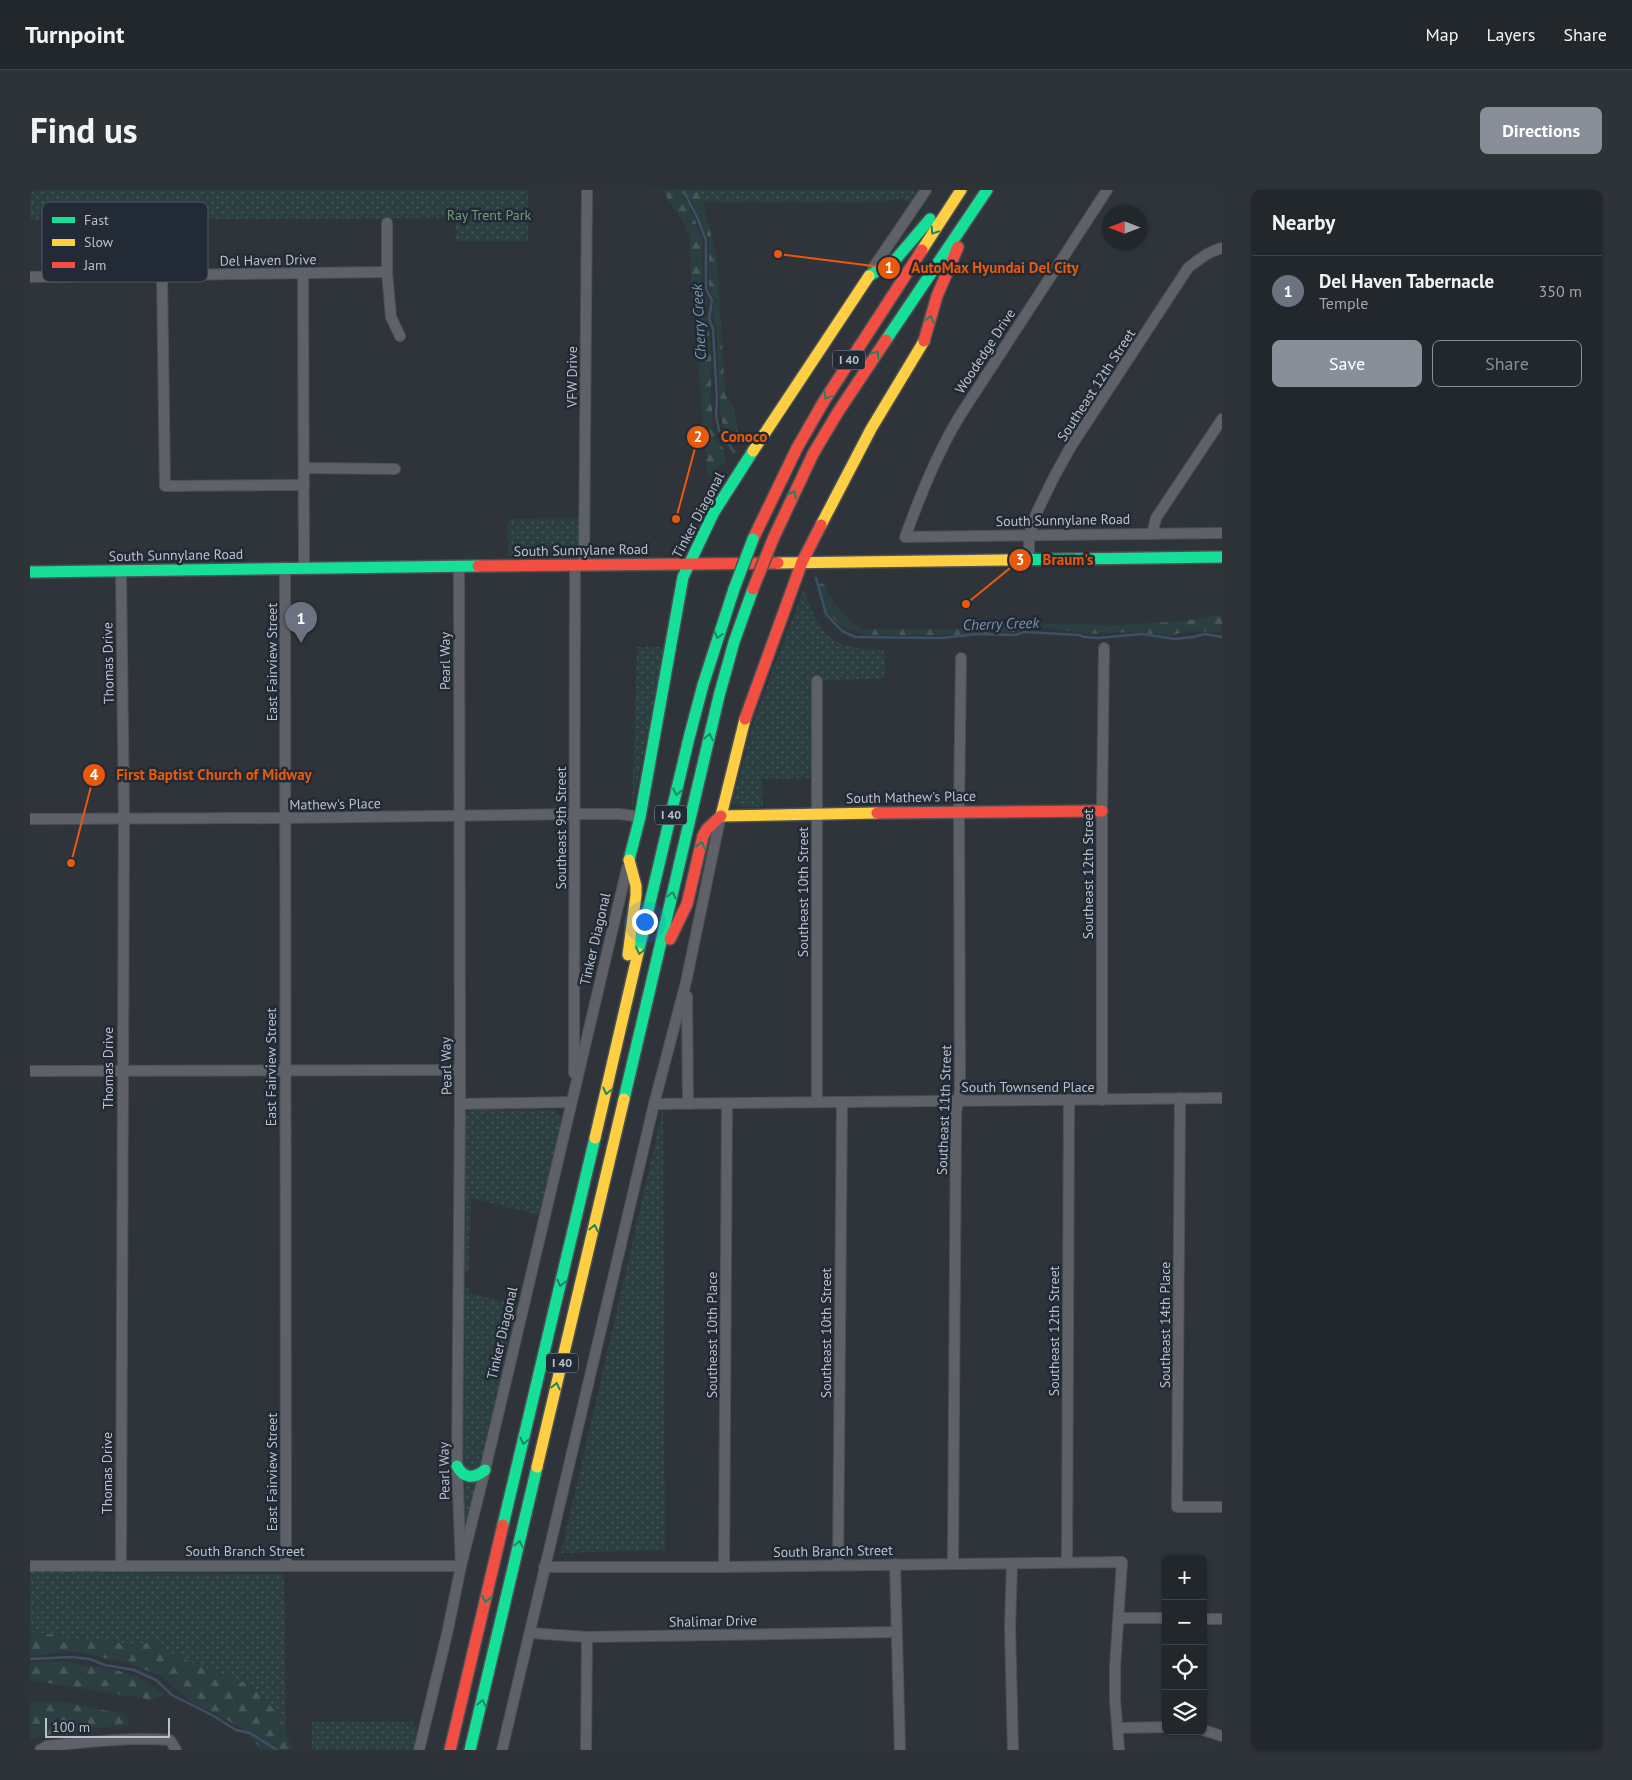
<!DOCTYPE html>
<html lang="en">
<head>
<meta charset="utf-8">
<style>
  :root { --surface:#22272c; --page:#2e3338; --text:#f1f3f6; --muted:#a2a5a9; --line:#3f4448; --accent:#888f98 }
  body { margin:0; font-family:"PT Sans",sans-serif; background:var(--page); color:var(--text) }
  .controls { position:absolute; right:15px; bottom:15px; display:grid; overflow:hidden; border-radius:8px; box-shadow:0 1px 4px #0004 }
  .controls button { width:45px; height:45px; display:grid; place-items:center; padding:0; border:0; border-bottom:1px solid var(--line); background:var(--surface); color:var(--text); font:25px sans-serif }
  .compass { position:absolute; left:1072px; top:15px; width:45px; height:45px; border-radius:50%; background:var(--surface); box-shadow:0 1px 4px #0004; rotate:270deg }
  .scale { position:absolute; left:15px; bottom:12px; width:125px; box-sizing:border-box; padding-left:5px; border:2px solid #b9c0ca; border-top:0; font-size:14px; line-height:18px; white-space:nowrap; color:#b9c0ca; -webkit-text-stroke:4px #212a35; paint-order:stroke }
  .you { position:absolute; left:614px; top:731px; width:18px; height:18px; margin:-12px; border:4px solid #fff; border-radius:50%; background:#1a73e8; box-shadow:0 0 0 8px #1a73e833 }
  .badge { display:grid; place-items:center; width:32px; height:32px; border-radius:50%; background:var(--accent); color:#fff; font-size:16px; font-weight:700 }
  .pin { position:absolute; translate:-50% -41px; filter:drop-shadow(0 1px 2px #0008) }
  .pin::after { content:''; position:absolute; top:26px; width:18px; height:15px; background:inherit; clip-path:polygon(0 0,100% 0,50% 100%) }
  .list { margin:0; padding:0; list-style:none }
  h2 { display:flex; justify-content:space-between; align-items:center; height:65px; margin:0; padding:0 20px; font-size:21px }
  h2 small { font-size:16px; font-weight:400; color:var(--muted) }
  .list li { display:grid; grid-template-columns:32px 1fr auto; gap:15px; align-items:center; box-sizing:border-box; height:70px; padding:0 20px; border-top:1px solid var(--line) }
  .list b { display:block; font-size:19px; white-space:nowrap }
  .list p { margin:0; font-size:16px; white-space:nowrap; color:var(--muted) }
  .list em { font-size:16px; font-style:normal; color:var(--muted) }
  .actions { display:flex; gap:10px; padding:15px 20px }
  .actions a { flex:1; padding:11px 0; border:1px solid var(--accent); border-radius:8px; text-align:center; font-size:18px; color:var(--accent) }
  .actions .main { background:var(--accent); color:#fff }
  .icon { flex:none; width:28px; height:28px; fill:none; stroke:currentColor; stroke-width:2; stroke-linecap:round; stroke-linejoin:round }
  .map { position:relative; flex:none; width:1192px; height:1560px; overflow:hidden; border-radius:8px }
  header { display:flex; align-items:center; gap:30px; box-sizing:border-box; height:70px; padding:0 25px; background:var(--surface); border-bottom:1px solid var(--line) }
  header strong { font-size:24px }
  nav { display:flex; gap:28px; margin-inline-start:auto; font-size:18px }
  .intro { display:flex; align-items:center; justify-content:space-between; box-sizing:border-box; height:120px; padding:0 30px }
  h1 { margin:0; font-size:35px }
  .button { padding:12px 22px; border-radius:8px; background:var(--accent); color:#fff; font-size:18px; font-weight:700 }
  main { display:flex; gap:30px; padding:0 30px }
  aside { flex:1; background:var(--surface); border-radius:8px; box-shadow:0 1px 4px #0004 }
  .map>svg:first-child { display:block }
  .grass { fill:url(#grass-dots) }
  .forest { fill:url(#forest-firs) }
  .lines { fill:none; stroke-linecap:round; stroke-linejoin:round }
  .stream { stroke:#3d4f64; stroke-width:2.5 }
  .street-casing { stroke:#4c5055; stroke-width:12 }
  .fast-casing { stroke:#4c5055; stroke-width:14 }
  .slow-casing { stroke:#4c5055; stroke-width:14 }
  .jam-casing { stroke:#4c5055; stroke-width:14 }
  .street { stroke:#5e6268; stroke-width:10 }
  .fast { stroke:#16e098; stroke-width:11 }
  .slow { stroke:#ffcf43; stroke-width:11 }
  .jam { stroke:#f24e42; stroke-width:11 }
  .fast-bridge-casing { stroke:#4b5055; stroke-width:14; stroke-linecap:butt }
  .jam-bridge-casing { stroke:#4b5055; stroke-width:14; stroke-linecap:butt }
  .fast-bridge { stroke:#16e098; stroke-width:11 }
  .jam-bridge { stroke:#f24e42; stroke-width:11 }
  .oneway { stroke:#1c8566 }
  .labels { text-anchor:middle; stroke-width:5; stroke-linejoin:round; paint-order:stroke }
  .shield { fill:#212a35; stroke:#8b939d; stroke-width:1 }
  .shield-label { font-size:12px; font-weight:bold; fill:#b9c0ca }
  .park-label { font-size:14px; fill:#729a79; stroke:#212a35 }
  .street-label { font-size:14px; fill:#b9c0ca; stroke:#212a35 }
  .water-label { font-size:15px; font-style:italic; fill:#7c92ab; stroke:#212a35 }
  .key { fill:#212a35; stroke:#4f5762; stroke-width:1 }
  .key-label { font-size:14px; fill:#b9c0ca }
  .leader { fill:none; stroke:#e8590c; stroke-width:2 }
  .callout-dot { fill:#e8590c; stroke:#212a35; stroke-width:2 }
  .mark-label { font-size:15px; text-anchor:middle; font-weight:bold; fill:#fff }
  .callout-label { font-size:15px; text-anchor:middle; font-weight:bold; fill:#e8590c; stroke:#212a35; stroke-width:5; stroke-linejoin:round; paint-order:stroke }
</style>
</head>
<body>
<header>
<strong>Turnpoint</strong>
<nav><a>Map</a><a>Layers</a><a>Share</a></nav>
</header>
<div class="intro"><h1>Find us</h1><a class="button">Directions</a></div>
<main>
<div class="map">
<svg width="1192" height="1560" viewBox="0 0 1192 1560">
  <defs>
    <pattern id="grass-dots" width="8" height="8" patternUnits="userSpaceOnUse" patternTransform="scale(1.25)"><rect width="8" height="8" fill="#2b3e40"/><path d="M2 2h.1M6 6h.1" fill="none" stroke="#48585a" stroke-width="1.8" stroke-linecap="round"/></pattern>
    <pattern id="forest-firs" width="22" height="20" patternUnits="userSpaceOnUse" patternTransform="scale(1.25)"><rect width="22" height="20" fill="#2b3e40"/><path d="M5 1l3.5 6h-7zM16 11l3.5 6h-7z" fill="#48585a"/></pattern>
  </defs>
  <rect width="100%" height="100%" fill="#2e343a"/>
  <!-- grass -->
  <g class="grass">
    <path d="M 0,0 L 498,0 L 498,51 L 426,51 L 426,28 L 0,30 Z"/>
    <path d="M 608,0 L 890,0 L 881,14 L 873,9 L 852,12 L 676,12 L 632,1 Z"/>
    <path d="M 551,328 C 551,340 553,355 543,364 L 478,366 L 478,329 Z"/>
    <path d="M 774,399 C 780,417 789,443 807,452 C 822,459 839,459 854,460 L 855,488 L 782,491 L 781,588 L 732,589 L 733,617 L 711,617 L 703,614 L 703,610 L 725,527 Z"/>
    <path d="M 607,457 L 633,457 L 634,460 L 602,619 Z"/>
    <path d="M 445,919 L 522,920 L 530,925 L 532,930 L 509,1025 L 441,1008 L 439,1080 L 436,1082 L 433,1081 L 433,927 L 440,920 Z"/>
    <path d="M 633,919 L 635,1360 L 531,1363 Z"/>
    <path d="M 435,1097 L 439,1098 L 439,1103 L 487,1115 L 451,1273 L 450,1279 L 436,1281 L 432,1271 L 433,1098 Z"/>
    <path d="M 433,1291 L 446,1292 L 433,1348 Z"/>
    <path d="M 0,1382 L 254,1384 L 256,1542 L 246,1521 L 146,1466 L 125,1452 L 101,1454 L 43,1449 L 21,1444 L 0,1442 Z"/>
    <path d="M 282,1532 L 382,1532 L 388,1540 L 382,1560 L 282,1560 Z"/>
  </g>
  <!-- forest -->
  <g class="forest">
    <path d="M 632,0 L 648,0 L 659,15 L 672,48 L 673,107 L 677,110 L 675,121 L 681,154 L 681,207 L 683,233 L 686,251 L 694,259 L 696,271 L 678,287 L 671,210 L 668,150 L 661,89 L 660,49 L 653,32 Z"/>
    <path d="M 657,0 L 667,0 L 671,6 L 687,68 L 695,205 L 704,218 L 708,243 L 708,252 L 704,254 L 693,237 L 690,219 L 686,135 L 683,128 L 684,111 L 679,97 L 679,50 Z"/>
    <path d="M 796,390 L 799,406 L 819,430 L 832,439 L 953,439 L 975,437 L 976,433 L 1089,435 L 1155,431 L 1189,425 L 1192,425 L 1192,442 L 1157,441 L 1140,446 L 1102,442 L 1058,444 L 1019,438 L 996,439 L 984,442 L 947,443 L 928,445 L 835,445 L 810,435 L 797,422 L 789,394 L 795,393 Z"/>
    <path d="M 0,1443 L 21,1444 L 43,1449 L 101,1454 L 125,1452 L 146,1466 L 219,1495 L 246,1521 L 263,1560 L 232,1560 L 213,1539 L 183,1522 L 165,1515 L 131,1486 L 98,1473 L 42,1461 L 0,1466 Z"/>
    <path d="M 34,1471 C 73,1481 102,1475 134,1505 L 123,1510 L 0,1490 L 0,1473 Z"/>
    <path d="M 0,1512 L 33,1512 L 95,1524 L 100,1535 L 31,1542 L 0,1549 Z"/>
  </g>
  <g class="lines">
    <!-- stream -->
    <g class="stream">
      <path d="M 653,0 L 667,27 L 676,50 L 676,99 L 682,110 L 679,129 L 683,139 L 687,210 L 686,226 L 689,240 L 704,262"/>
      <path d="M 786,388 L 796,424 L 812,441 L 825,447 L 912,448 L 947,444 L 985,445 L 995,442 L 1049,445 L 1054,447 L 1068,448 L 1112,444 L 1144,449 L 1163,447 L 1175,444 L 1192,447"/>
      <path d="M 0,1469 L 42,1467 L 59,1469 L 75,1475 L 104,1480 L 126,1490 L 142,1505 L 182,1525 L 206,1540 L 220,1543 L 247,1560"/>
    </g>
    <!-- street casing -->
    <g class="street-casing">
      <g id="street">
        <path d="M 1077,0 L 931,224 C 907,263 891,304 875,347 L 1192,343"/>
        <path d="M 357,33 L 357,82 L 361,127 L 370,146"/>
        <path d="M 843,78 L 896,0"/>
        <path d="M 273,84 L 274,378"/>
        <path d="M 132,86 L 135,296 L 274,295"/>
        <path d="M 0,87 L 357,82"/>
        <path d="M 274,278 L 365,279"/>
        <path d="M 1122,344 L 1126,328 L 1192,229"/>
        <path d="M 999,370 L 999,345 L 1006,324 L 1023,289 L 1040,258 L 1158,78 C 1168,70 1179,61 1192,58"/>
        <path d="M 554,375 L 557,0"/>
        <path d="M 255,378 L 256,1375"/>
        <path d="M 91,380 L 94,629 L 91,1375"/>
        <path d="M 0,629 L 256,628 L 545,624 L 590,624 L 610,627"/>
        <path d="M 657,806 L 658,914"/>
        <path d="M 0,881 L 429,880"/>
        <path d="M 544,883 L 545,375"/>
        <path d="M 1150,908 L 1147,1317 L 1192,1317"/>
        <path d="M 1072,910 L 1072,621 L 1074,458"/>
        <path d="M 787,912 L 787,491"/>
        <path d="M 430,914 L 542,912"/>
        <path d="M 624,914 L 1192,908"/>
        <path d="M 1037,1372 L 1039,910"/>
        <path d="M 923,1373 L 926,922 L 930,901 L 929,621 L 931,468"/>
        <path d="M 865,1374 L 870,1560"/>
        <path d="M 982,1374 L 980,1436 L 983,1560"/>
        <path d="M 808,1375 L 812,912"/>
        <path d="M 0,1376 L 431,1376 L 427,1276 L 430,914 L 429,376"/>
        <path d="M 514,1377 L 694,1377 L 1092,1372 L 1085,1477 L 1085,1509 L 1089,1560"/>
        <path d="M 694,1377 L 697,913"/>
        <path d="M 1089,1428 L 1136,1428"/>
        <path d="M 1173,1429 L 1192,1429"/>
        <path d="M 500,1443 L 557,1447 L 866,1442"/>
        <path d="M 1088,1538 L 1136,1537"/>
        <path d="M 1173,1540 L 1192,1546"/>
        <path d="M 10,1560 L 17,1556 C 58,1552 98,1547 140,1550 L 146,1560"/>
        <path d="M 389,1560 L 417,1444 L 431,1376 L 455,1280 L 597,678"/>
        <path d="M 472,1560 L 624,914 L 656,792 L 690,629"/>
        <path d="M 556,1560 L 557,1447"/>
      </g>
    </g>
    <!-- fast casing -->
    <g class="fast-casing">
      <g id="fast">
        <path d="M 839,86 L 866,69 L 900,29"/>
        <path d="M 856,150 L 957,0"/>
        <path d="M 976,370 L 1192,367"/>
        <path d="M 0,382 L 448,376"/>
        <path d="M 599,670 L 610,627 L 653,387 L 684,322 L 723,261"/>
        <path d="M 608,763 L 659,548 L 673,495 L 704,399"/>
        <path d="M 594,909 L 689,506 L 704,452 L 723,399"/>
        <path d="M 427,1276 C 434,1289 444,1289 455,1280"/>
        <path d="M 473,1335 L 565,948"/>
        <path d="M 440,1560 L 507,1277"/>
      </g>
    </g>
    <!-- slow casing -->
    <g class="slow-casing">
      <g id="slow">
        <path d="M 892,60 L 931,0"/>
        <path d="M 723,261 L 839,86"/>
        <path d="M 791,335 L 841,239 L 894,151"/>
        <path d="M 748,373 L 976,370"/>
        <path d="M 715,529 L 691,626 L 847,623"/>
        <path d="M 598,765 L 606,705 L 606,696 L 599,670"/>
        <path d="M 565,948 L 608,763"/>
        <path d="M 507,1277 L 594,909"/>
      </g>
    </g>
    <!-- jam casing -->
    <g class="jam-casing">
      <g id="jam">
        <path d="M 894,151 L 907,106 L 928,57"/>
        <path d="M 723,349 L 767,258 L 794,211 L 892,60"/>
        <path d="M 743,349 L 783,264 L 808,222 L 856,150"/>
        <path d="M 448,376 L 748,373"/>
        <path d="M 715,529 L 772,372 L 791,335"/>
        <path d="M 847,623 L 1072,621"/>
        <path d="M 640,749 L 657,714 L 673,646 L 677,639 L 691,626"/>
        <path d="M 420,1560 L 473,1335"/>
      </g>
    </g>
    <!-- street -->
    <use href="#street" class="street"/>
    <!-- fast -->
    <use href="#fast" class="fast"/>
    <!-- slow -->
    <use href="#slow" class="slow"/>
    <!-- jam -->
    <use href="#jam" class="jam"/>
    <!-- fast-bridge casing -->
    <g class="fast-bridge-casing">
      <path id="fast-bridge" d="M 704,399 L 723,349"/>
    </g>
    <!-- jam-bridge casing -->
    <g class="jam-bridge-casing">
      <path id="jam-bridge" d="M 723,399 L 743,349"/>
    </g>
    <!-- fast-bridge -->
    <use href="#fast-bridge" class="fast-bridge"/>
    <!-- jam-bridge -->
    <use href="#jam-bridge" class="jam-bridge"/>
  </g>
  <!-- one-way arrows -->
  <defs><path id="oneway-chevron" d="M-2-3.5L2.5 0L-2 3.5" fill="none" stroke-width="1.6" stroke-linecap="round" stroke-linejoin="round" transform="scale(1.25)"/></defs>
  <g class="oneway">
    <use href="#oneway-chevron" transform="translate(904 41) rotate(123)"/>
    <use href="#oneway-chevron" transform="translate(900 129) rotate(-73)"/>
    <use href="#oneway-chevron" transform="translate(846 164) rotate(-56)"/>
    <use href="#oneway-chevron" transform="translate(797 206) rotate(121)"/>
    <use href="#oneway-chevron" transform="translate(763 304) rotate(-64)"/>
    <use href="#oneway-chevron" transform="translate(688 445) rotate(108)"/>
    <use href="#oneway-chevron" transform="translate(679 547) rotate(-77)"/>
    <use href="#oneway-chevron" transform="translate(647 602) rotate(103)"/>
    <use href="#oneway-chevron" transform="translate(671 655) rotate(-76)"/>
    <use href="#oneway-chevron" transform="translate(642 705) rotate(-77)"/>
    <use href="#oneway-chevron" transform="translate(610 761) rotate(103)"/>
    <use href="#oneway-chevron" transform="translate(577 901) rotate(103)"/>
    <use href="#oneway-chevron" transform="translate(564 1038) rotate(-77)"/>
    <use href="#oneway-chevron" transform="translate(531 1093) rotate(103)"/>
    <use href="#oneway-chevron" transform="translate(526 1196) rotate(-77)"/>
    <use href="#oneway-chevron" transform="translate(494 1251) rotate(103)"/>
    <use href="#oneway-chevron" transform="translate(489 1354) rotate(-77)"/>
    <use href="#oneway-chevron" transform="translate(456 1409) rotate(103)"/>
    <use href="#oneway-chevron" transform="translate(452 1513) rotate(-77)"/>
  </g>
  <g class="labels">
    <!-- shield labels -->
    <g class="shield">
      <rect x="803" y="160.5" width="32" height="19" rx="4"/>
      <rect x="625" y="615.5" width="32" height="19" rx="4"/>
      <rect x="516" y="1163.5" width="32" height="19" rx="4"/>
    </g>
    <g class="shield-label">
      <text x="819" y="174">I 40</text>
      <text x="641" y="629">I 40</text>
      <text x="532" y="1177">I 40</text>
    </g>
    <!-- park labels -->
    <g class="park-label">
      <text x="459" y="30">Ray Trent Park</text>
    </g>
    <!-- street labels -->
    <g class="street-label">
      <text transform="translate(238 70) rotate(-1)" y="5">Del Haven Drive</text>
      <text transform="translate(955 161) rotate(-57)" y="5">Woodedge Drive</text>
      <text transform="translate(542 187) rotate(-90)" y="5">VFW Drive</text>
      <text transform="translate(1066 195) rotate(-57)" y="5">Southeast 12th Street</text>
      <text transform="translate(668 325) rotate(-62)" y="5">Tinker Diagonal</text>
      <text transform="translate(1033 330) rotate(-1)" y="5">South Sunnylane Road</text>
      <text transform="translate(551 360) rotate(-1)" y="5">South Sunnylane Road</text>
      <text transform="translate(146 365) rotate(-1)" y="5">South Sunnylane Road</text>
      <text transform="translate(415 471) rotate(-90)" y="5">Pearl Way</text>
      <text transform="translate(242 472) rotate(-90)" y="5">East Fairview Street</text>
      <text transform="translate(78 473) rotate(-91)" y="5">Thomas Drive</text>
      <text transform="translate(881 607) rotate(-1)" y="5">South Mathew's Place</text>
      <text transform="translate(305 614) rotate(-1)" y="5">Mathew's Place</text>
      <text transform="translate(531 638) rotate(-90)" y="5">Southeast 9th Street</text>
      <text transform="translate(1058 684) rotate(-90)" y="5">Southeast 12th Street</text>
      <text transform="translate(773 702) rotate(-90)" y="5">Southeast 10th Street</text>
      <text transform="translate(565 749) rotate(-77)" y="5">Tinker Diagonal</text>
      <text transform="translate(416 876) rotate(-91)" y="5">Pearl Way</text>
      <text transform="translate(241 877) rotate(-90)" y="5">East Fairview Street</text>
      <text transform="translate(78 878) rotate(-90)" y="5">Thomas Drive</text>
      <text x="998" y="902">South Townsend Place</text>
      <text transform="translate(914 920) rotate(-88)" y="5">Southeast 11th Street</text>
      <text transform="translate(1135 1135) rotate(-90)" y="5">Southeast 14th Place</text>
      <text transform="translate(1024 1141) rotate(-90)" y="5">Southeast 12th Street</text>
      <text transform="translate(472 1143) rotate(-77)" y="5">Tinker Diagonal</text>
      <text transform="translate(796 1143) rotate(-90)" y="5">Southeast 10th Street</text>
      <text transform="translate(682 1145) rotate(-90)" y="5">Southeast 10th Place</text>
      <text transform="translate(414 1281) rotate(-91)" y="5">Pearl Way</text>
      <text transform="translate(242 1282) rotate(-90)" y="5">East Fairview Street</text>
      <text transform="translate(77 1283) rotate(-90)" y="5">Thomas Drive</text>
      <text x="215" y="1366">South Branch Street</text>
      <text transform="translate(803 1361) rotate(-1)" y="5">South Branch Street</text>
      <text transform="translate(683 1431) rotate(-1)" y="5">Shalimar Drive</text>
    </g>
    <!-- water labels -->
    <g class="water-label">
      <text transform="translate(669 132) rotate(-93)" y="5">Cherry Creek</text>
      <text transform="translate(971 434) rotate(-2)" y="5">Cherry Creek</text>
    </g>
  </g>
  <!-- legend -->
  <rect x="12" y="12" width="166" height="80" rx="8" class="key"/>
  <rect x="22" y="27" width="23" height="6" fill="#16e098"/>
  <rect x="22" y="49" width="23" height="7" fill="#ffcf43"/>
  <rect x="22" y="72" width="23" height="6" fill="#f24e42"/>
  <g class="key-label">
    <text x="54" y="35">Fast</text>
    <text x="54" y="57">Slow</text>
    <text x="54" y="80">Jam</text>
  </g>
  <!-- callouts -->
  <path class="leader" d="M748 64L859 78M646 329L668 247M936 414L990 370M41 673L64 585"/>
  <g class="callout-dot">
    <circle cx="748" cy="64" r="5"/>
    <circle cx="646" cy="329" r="5"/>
    <circle cx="936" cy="414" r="5"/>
    <circle cx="41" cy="673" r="5"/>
    <circle cx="859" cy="78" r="12"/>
    <circle cx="668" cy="247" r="12"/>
    <circle cx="990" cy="370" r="12"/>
    <circle cx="64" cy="585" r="12"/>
  </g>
  <g class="mark-label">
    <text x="859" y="83">1</text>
    <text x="668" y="252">2</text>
    <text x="990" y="375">3</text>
    <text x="64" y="590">4</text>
  </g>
  <g class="callout-label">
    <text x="965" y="83">AutoMax Hyundai Del City</text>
    <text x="714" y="252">Conoco</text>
    <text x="1038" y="375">Braum's</text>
    <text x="184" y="590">First Baptist Church of Midway</text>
  </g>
</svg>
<div class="controls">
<button>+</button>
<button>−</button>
<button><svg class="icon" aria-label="locate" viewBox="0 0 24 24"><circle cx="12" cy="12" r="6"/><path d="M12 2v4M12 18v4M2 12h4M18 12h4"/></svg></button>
<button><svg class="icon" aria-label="layers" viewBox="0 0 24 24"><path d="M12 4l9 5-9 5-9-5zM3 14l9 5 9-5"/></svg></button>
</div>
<svg class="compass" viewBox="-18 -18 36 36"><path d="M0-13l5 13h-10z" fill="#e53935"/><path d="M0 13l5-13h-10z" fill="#a2a5a9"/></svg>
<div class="scale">100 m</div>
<div class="you"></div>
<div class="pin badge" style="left:271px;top:453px;background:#6b7280">1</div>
</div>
<aside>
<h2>Nearby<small></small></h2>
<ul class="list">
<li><span class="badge" style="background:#6b7280">1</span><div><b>Del Haven Tabernacle</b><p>Temple</p></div><em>350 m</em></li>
</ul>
<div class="actions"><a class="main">Save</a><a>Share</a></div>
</aside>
</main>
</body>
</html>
